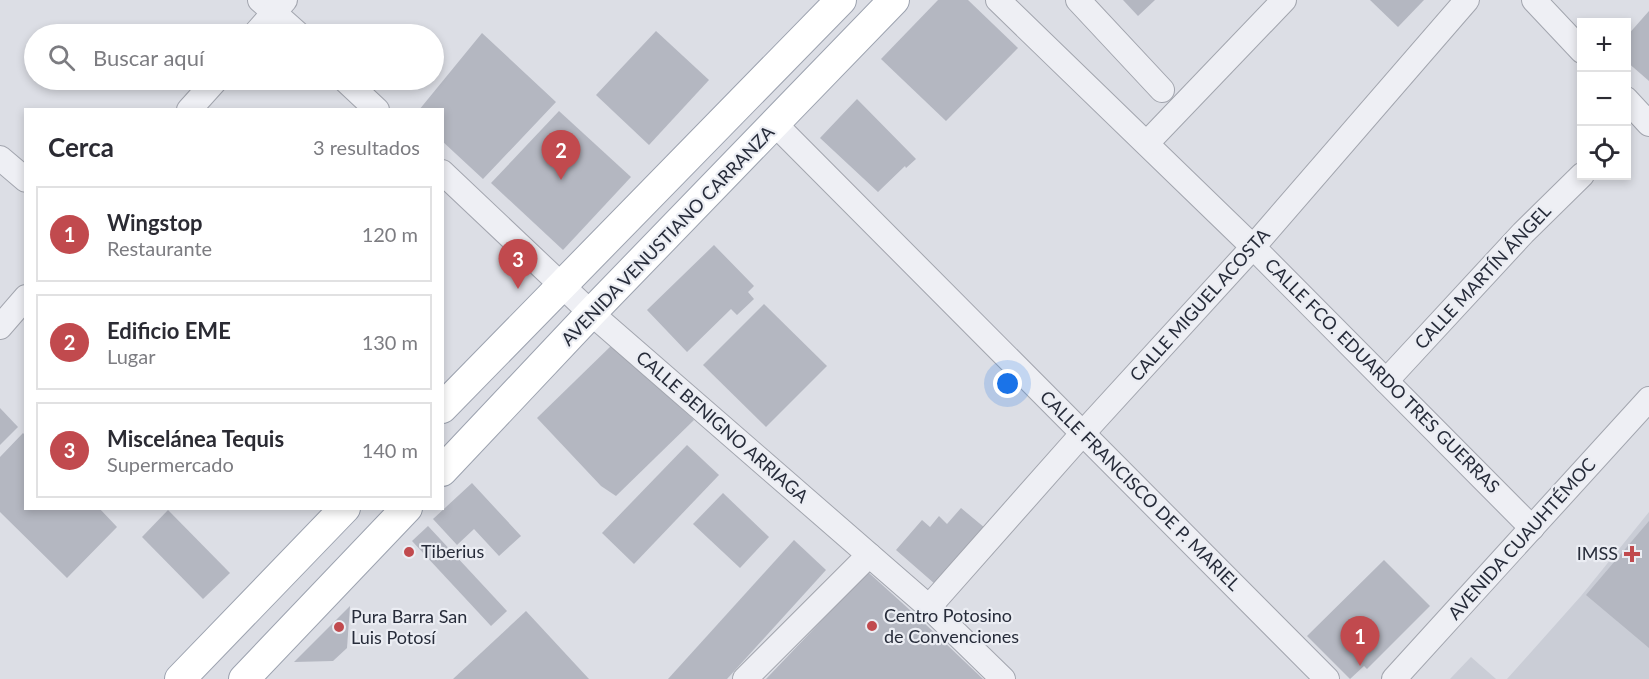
<!DOCTYPE html>
<html lang="es">
<head>
<meta charset="utf-8">
<style>
  :root { --surface:#fff; --page:#f2f2f3; --text:#2b2b33; --muted:#7c7c81; --line:#e1e1e2; --accent:#c14a4e }
  body { margin:0; font-family:Lato,sans-serif; background:var(--page); color:var(--text) }
  .controls { position:absolute; right:18px; top:18px; display:grid; overflow:hidden; border-radius:0px; box-shadow:0 3px 9px #0003 }
  .controls button { width:54px; height:54px; display:grid; place-items:center; padding:0; border:0; border-bottom:2px solid var(--line); background:var(--surface); color:var(--text); font:30px sans-serif }
  .you { position:absolute; left:1008px; top:384px; width:21px; height:21px; margin:-15px; border:4px solid #fff; border-radius:50%; background:#1a73e8; box-shadow:0 0 0 9px #1a73e833 }
  .badge { display:grid; place-items:center; width:39px; height:39px; border-radius:50%; background:var(--accent); color:#fff; font-size:20px; font-weight:700 }
  .pin { position:absolute; translate:-50% -50px; filter:drop-shadow(0 2px 3px #0008) }
  .pin::after { content:''; position:absolute; top:32px; width:21px; height:18px; background:inherit; clip-path:polygon(0 0,100% 0,50% 100%) }
  .list { margin:0; padding:0; list-style:none }
  h2 { display:flex; justify-content:space-between; align-items:center; height:78px; margin:0; padding:0 24px; font-size:26px }
  h2 small { font-size:20px; font-weight:400; color:var(--muted) }
  .list li { display:grid; grid-template-columns:39px 1fr auto; gap:18px; align-items:center; box-sizing:border-box; height:96px; margin:0 12px 12px; padding:0 12px; border:2px solid var(--line); border-radius:0px }
  .list b { display:block; font-size:22px; white-space:nowrap }
  .list p { margin:0; font-size:20px; white-space:nowrap; color:var(--muted) }
  .list em { font-size:20px; font-style:normal; color:var(--muted) }
  .icon { flex:none; width:33px; height:33px; fill:none; stroke:currentColor; stroke-width:2; stroke-linecap:round; stroke-linejoin:round }
  .map { position:relative; flex:none; width:1649px; height:679px; overflow:hidden }
  .search { position:absolute; background:var(--surface); box-shadow:0 3px 9px #0003; left:24px; top:24px; width:420px; height:66px; display:flex; align-items:center; gap:15px; box-sizing:border-box; padding:0 21px; border-radius:33px; color:var(--muted); font-size:22px }
  .panel { position:absolute; background:var(--surface); box-shadow:0 3px 9px #0003; left:24px; top:108px; width:420px; height:402px; border-radius:0px }
  .map>svg:first-child { display:block }
  .built { fill:#cacdd6 }
  .building { fill:#b4b7c1 }
  .lines { fill:none; stroke-linecap:round; stroke-linejoin:round }
  .minor-casing { stroke:#a2a5ae; stroke-width:26 }
  .major-casing { stroke:#9ca2af; stroke-width:32 }
  .minor { stroke:#eeeff4; stroke-width:24 }
  .major { stroke:#fff; stroke-width:30 }
  .poi-dot { fill:#c14a4e; stroke:#ebedf3; stroke-width:2 }
  .labels { text-anchor:middle; stroke-width:4.5; stroke-linejoin:round; paint-order:stroke }
  .street-label { font-size:18px; fill:#272c3a; stroke:#ebedf3 }
  .poi-label { font-size:18px; fill:#272c3a; stroke:#ebedf3; text-anchor:start }
</style>
</head>
<body>
<div class="map">
<svg width="1649" height="679" viewBox="0 0 1649 679">
  <rect width="100%" height="100%" fill="#dcdee5"/>
  <!-- built -->
  <g class="built">
    <path d="M 1649,512 L 1649,679 L 1507,679 L 1581,596 Z"/>
    <path d="M 1471,657 L 1496,679 L 1450,679 Z"/>
  </g>
  <!-- building -->
  <g class="building">
    <path d="M 938,0 L 968,0 L 1018,48 L 946,121 L 881,59 Z"/>
    <path d="M 1123,0 L 1155,0 L 1138,16 Z"/>
    <path d="M 1370,0 L 1424,0 L 1398,27 Z"/>
    <path d="M 1649,11 L 1649,81 L 1626,61 L 1626,37 Z"/>
    <path d="M 656,31 L 709,80 L 649,145 L 596,95 Z"/>
    <path d="M 482,33 L 556,102 L 483,179 L 442,141 L 442,110 L 419,110 Z"/>
    <path d="M 857,99 L 916,159 L 906,168 L 905,166 L 878,192 L 820,138 Z"/>
    <path d="M 559,111 L 631,177 L 563,250 L 491,183 Z"/>
    <path d="M 714,245 L 754,286 L 748,292 L 754,299 L 737,315 L 731,309 L 687,352 L 647,310 Z"/>
    <path d="M 764,304 L 827,366 L 766,427 L 703,365 Z"/>
    <path d="M 613,344 L 694,420 L 616,496 L 601,486 L 537,418 Z"/>
    <path d="M 0,408 L 18,427 L 0,445 Z"/>
    <path d="M 23,433 L 26,436 L 26,508 L 99,508 L 117,527 L 67,578 L 0,512 L 0,457 Z"/>
    <path d="M 687,445 L 719,475 L 634,564 L 602,533 Z"/>
    <path d="M 472,483 L 521,536 L 499,556 L 474,529 L 457,545 L 433,519 Z"/>
    <path d="M 723,493 L 769,537 L 740,568 L 693,524 Z"/>
    <path d="M 961,508 L 985,528 L 935,584 L 896,550 L 922,520 L 930,527 L 939,516 L 947,524 Z"/>
    <path d="M 168,510 L 230,573 L 203,599 L 142,537 Z"/>
    <path d="M 1649,521 L 1649,648 L 1586,595 Z"/>
    <path d="M 428,526 L 507,611 L 491,626 L 412,541 Z"/>
    <path d="M 794,540 L 826,570 L 727,679 L 668,679 Z"/>
    <path d="M 1384,560 L 1430,606 L 1367,669 L 1364,666 L 1350,679 L 1307,636 Z"/>
    <path d="M 868,572 L 922,621 L 983,679 L 766,679 Z"/>
    <path d="M 350,606 L 347,648 L 333,661 L 294,662 Z"/>
    <path d="M 526,611 L 589,679 L 453,679 Z"/>
  </g>
  <g class="lines">
    <!-- minor casing -->
    <g class="minor-casing">
      <g id="minor">
        <path d="M 260,0 L 298,34"/>
        <path d="M 998,0 L 1253,247 L 1532,528"/>
        <path d="M 1078,0 L 1162,90"/>
        <path d="M 1534,0 L 1582,51"/>
        <path d="M 255,34 L 285,0"/>
        <path d="M 345,80 L 377,110"/>
        <path d="M 1626,99 L 1649,124"/>
        <path d="M 189,110 L 216,80"/>
        <path d="M 775,124 L 1327,679"/>
        <path d="M 1147,143 L 1284,0"/>
        <path d="M 0,158 L 26,180"/>
        <path d="M 442,172 L 591,313 L 929,607 L 1003,679"/>
        <path d="M 0,327 L 26,297"/>
        <path d="M 1386,381 L 1523,233 L 1582,175"/>
        <path d="M 929,607 L 1083,433 L 1253,247 L 1467,0"/>
        <path d="M 745,679 L 869,555"/>
        <path d="M 1394,679 L 1649,399"/>
      </g>
    </g>
    <!-- major casing -->
    <g class="major-casing">
      <g id="major">
        <path d="M 442,408 L 841,0"/>
        <path d="M 442,471 L 591,313 L 894,0"/>
        <path d="M 180,679 L 345,508"/>
        <path d="M 244,679 L 407,508"/>
      </g>
    </g>
    <!-- minor -->
    <use href="#minor" class="minor"/>
    <!-- major -->
    <use href="#major" class="major"/>
  </g>
  <!-- markers -->
  <g class="poi-dot">
    <circle cx="409" cy="552" r="6"/>
    <path d="M1629 545h6v6h6v6h-6v6h-6v-6h-6v-6h6z"/>
    <circle cx="872" cy="626" r="6"/>
    <circle cx="339" cy="627" r="6"/>
  </g>
  <g class="labels">
    <!-- street labels -->
    <g class="street-label">
      <text transform="translate(668 236) rotate(-46)" y="6">AVENIDA VENUSTIANO CARRANZA</text>
      <text transform="translate(1483 277) rotate(-47)" y="6">CALLE MARTÍN ÁNGEL</text>
      <text transform="translate(1200 305) rotate(-48)" y="6">CALLE MIGUEL ACOSTA</text>
      <text transform="translate(1382 376) rotate(45)" y="6">CALLE FCO. EDUARDO TRES GUERRAS</text>
      <text transform="translate(722 427) rotate(41)" y="6">CALLE BENIGNO ARRIAGA</text>
      <text transform="translate(1140 491) rotate(45)" y="6">CALLE FRANCISCO DE P. MARIEL</text>
      <text transform="translate(1522 539) rotate(-48)" y="6">AVENIDA CUAUHTÉMOC</text>
    </g>
    <!-- poi labels -->
    <g class="poi-label">
      <text x="421" y="558">Tiberius</text>
      <text x="1618" y="560" text-anchor="end">IMSS</text>
      <text x="884" y="622">Centro Potosino<tspan x="884" dy="21">de Convenciones</tspan></text>
      <text x="351" y="623">Pura Barra San<tspan x="351" dy="21">Luis Potosí</tspan></text>
    </g>
  </g>
</svg>
<div class="controls">
<button>+</button>
<button>−</button>
<button><svg class="icon" aria-label="locate" viewBox="0 0 24 24"><circle cx="12" cy="12" r="6"/><path d="M12 2v4M12 18v4M2 12h4M18 12h4"/></svg></button>
</div>
<div class="you"></div>
<div class="pin badge" style="left:1360px;top:666px">1</div>
<div class="pin badge" style="left:561px;top:180px">2</div>
<div class="pin badge" style="left:518px;top:289px">3</div>
<div class="search"><svg class="icon" aria-label="search" viewBox="0 0 24 24"><circle cx="10" cy="10" r="6"/><path d="M15 15l6 6"/></svg>Buscar aquí</div>
<section class="panel">
<h2>Cerca<small>3 resultados</small></h2>
<ul class="list">
<li><span class="badge">1</span><div><b>Wingstop</b><p>Restaurante</p></div><em>120 m</em></li>
<li><span class="badge">2</span><div><b>Edificio EME</b><p>Lugar</p></div><em>130 m</em></li>
<li><span class="badge">3</span><div><b>Miscelánea Tequis</b><p>Supermercado</p></div><em>140 m</em></li>
</ul>
</section>
</div>
</body>
</html>
